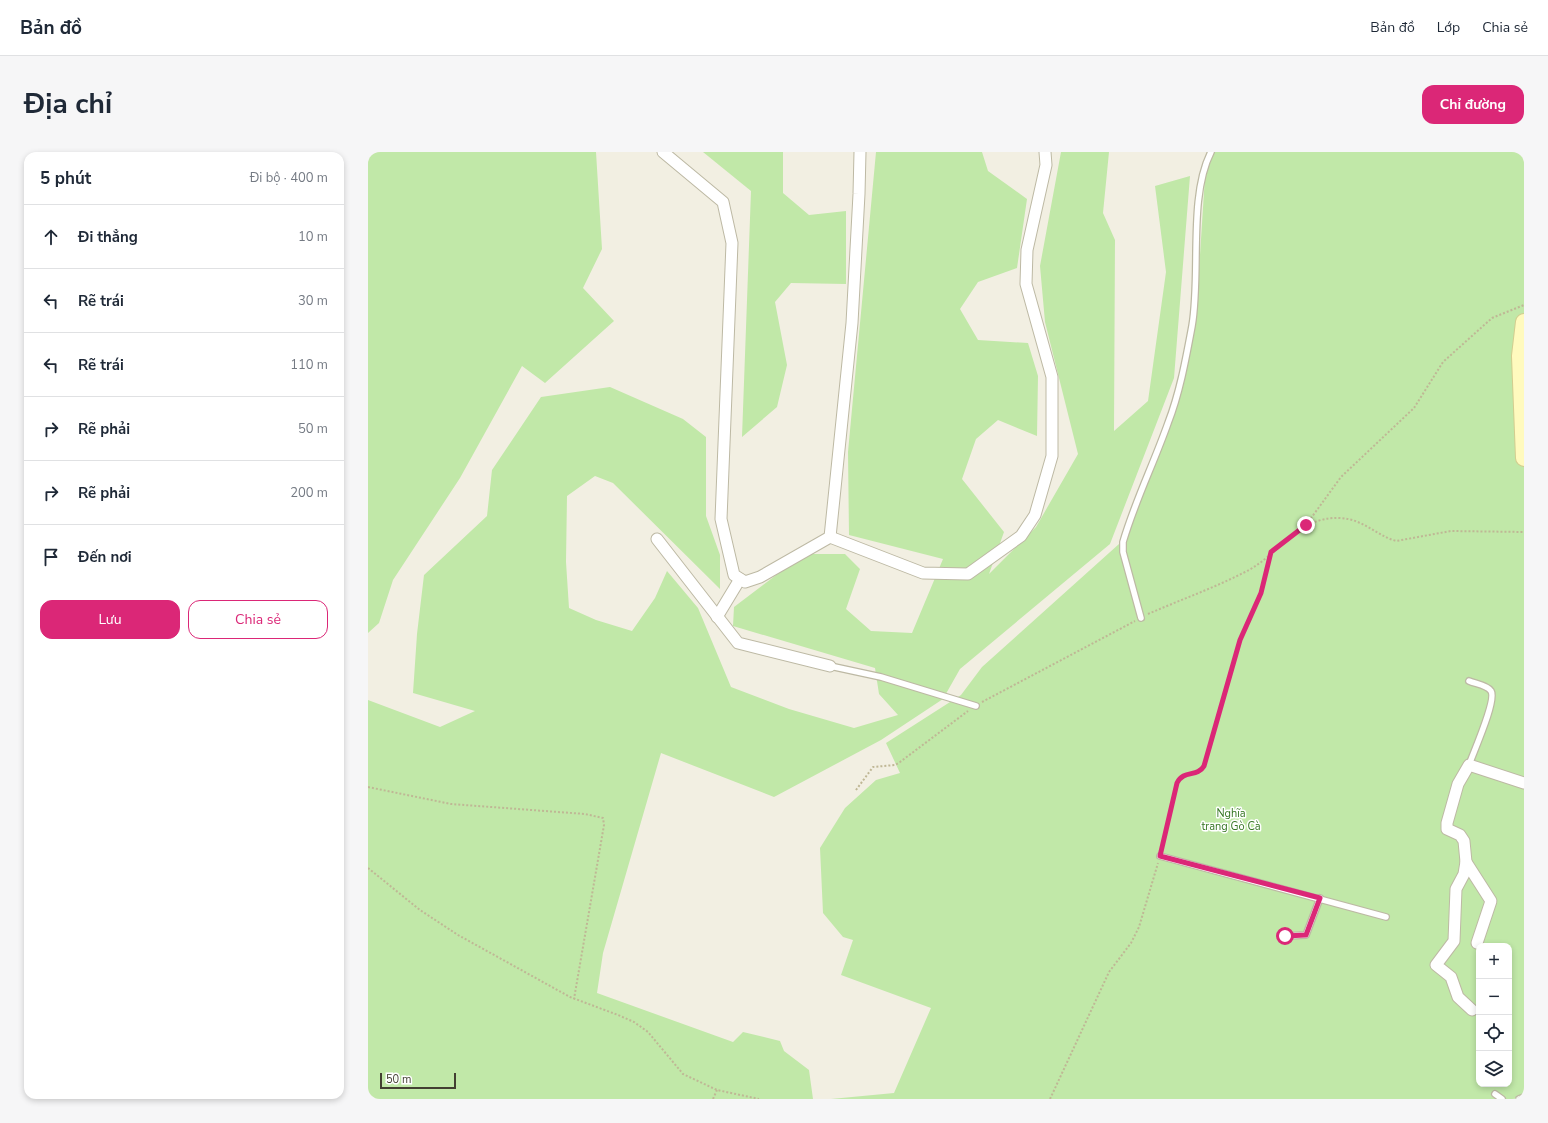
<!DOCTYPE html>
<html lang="vi">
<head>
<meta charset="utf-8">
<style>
  :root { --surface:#fff; --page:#f6f6f7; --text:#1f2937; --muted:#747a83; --line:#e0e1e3; --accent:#db2777 }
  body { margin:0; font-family:"Nunito Sans",sans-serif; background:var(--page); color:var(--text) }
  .controls { position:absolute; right:12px; bottom:12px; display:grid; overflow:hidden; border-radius:8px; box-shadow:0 2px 6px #0003 }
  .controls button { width:36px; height:36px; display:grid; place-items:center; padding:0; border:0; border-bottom:1px solid var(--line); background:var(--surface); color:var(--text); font:20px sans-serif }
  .scale { position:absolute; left:12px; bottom:10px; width:76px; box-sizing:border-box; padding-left:4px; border:2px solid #433f32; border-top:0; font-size:11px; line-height:14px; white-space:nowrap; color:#433f32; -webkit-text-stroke:3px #fff; paint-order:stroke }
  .stop { position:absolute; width:12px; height:12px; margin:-9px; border:3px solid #db2777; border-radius:50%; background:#fff }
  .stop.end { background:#db2777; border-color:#fff; box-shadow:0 1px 4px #0008 }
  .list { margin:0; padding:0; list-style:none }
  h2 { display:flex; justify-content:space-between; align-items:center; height:52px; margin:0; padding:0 16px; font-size:17px }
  h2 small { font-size:13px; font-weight:400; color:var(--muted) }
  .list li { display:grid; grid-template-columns:26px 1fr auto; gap:12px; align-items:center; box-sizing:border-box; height:64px; padding:0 16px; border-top:1px solid var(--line) }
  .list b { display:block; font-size:15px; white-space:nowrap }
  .list em { font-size:13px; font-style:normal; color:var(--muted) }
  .actions { display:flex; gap:8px; padding:12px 16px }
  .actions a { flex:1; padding:9px 0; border:1px solid var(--accent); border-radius:12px; text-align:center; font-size:14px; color:var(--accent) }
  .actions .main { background:var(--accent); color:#fff }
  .icon { flex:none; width:22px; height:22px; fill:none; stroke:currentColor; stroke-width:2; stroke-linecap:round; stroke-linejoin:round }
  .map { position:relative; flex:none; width:1156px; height:947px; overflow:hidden; border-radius:12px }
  header { display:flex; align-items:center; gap:24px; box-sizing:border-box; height:56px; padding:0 20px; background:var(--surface); border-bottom:1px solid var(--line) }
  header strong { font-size:19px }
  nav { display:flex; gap:22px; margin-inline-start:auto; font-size:14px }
  .intro { display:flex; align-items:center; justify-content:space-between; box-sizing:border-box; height:96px; padding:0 24px }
  h1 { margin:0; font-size:28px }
  .button { padding:10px 18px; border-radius:12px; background:var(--accent); color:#fff; font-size:14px; font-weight:700 }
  main { display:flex; gap:24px; padding:0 24px }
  aside { flex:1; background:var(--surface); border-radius:12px; box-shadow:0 2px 6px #0003 }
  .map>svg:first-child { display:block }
  .green { fill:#c1e8a8; fill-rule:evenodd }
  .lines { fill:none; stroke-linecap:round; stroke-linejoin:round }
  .lane-casing { stroke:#bdb9a4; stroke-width:8 }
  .street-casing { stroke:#bdb9a4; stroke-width:13 }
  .secondary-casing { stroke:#d3cd8f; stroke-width:18 }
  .path { stroke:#bfb795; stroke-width:2; stroke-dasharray:2 2; stroke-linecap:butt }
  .lane { stroke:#fff; stroke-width:5.5 }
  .street { stroke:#fff; stroke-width:11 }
  .secondary { stroke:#fffabe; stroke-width:16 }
  .route { stroke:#db2777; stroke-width:5 }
  .labels { text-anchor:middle; stroke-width:3; stroke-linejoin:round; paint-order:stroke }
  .park-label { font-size:11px; fill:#367624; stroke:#fff }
</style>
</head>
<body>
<header>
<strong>Bản đồ</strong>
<nav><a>Bản đồ</a><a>Lớp</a><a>Chia sẻ</a></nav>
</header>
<div class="intro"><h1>Địa chỉ</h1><a class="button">Chỉ đường</a></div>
<main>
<aside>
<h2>5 phút<small>Đi bộ · 400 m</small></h2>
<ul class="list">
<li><svg class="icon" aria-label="ahead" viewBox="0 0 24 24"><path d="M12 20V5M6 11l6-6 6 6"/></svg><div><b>Đi thẳng</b></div><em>10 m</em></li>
<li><svg class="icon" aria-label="left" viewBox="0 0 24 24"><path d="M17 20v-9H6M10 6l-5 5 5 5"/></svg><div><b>Rẽ trái</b></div><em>30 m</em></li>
<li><svg class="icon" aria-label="left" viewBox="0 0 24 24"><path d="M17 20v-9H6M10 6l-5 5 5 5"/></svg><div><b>Rẽ trái</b></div><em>110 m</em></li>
<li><svg class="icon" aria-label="right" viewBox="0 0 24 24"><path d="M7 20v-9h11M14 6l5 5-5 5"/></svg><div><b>Rẽ phải</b></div><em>50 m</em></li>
<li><svg class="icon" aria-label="right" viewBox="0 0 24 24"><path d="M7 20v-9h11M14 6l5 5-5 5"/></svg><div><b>Rẽ phải</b></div><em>200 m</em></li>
<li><svg class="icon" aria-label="arrive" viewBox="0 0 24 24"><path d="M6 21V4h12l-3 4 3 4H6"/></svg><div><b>Đến nơi</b></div></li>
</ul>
<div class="actions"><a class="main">Lưu</a><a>Chia sẻ</a></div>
</aside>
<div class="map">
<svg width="1156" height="947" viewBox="0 0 1156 947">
  <rect width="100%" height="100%" fill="#f2efe2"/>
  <!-- green -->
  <g class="green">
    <path d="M 0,0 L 228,0 L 234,97 L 215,136 L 246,169 L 177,231 L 154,214 L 92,326 L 25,428 L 11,471 L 0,481 Z"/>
    <path d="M 335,0 L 415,0 L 415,41 L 441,63 L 478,59 L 478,132 L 423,131 L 407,150 L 419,213 L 409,255 L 374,285 L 383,39 Z"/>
    <path d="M 508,0 L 614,0 L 620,19 L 659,47 L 649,116 L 610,130 L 592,157 L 610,188 L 660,191 L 670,224 L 669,284 L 630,268 L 608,287 L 594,327 L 636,380 L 621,422 L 668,375 L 710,302 L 677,170 L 672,114 L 693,0 L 741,0 L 735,61 L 747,88 L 746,279 L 780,249 L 798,120 L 787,34 L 822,24 L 806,226 L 742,392 L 592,517 L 575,547 L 513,588 L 406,645 L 293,601 L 235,801 L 229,841 L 365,890 L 375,880 L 412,889 L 416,899 L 441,918 L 445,947 L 0,947 L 0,548 L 72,575 L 107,559 L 45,541 L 49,482 L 56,423 L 119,364 L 124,318 L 173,245 L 242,235 L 315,267 L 338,285 L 338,364 L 352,403 L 352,437 L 245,331 L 227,324 L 199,344 L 198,410 L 201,456 L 228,468 L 264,479 L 287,446 L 299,419 L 330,456 L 363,535 L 421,557 L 486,576 L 530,563 L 511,542 L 507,516 L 365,474 L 366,455 L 436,402 L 477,402 L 492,417 L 478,457 L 503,479 L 544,481 L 575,407 L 481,383 L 480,300 Z"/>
    <path d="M 846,0 L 1156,0 L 1156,947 L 463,947 L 526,941 L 563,856 L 473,823 L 485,788 L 475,785 L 455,761 L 452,696 L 477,656 L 508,628 L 532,621 L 518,591 L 593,543 L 614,515 L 751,392 L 797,273 L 828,166 L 837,24 ZM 1111,794 L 1141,794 L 1141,932 L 1111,932 Z"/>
  </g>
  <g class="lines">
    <!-- lane casing -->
    <g class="lane-casing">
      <g id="lane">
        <path d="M 773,466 L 755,400 L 755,390 C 767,349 786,311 800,271 C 812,240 818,206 824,174 C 833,123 820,45 843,0"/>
        <path d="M 462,514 L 513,525 L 608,554"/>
        <path d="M 1101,613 C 1105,601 1129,548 1123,539 C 1119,533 1108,532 1101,529"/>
        <path d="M 792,704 L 1018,765"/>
        <path d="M 917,784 L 938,783 L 952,746"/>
        <path d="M 1127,942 L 1134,947"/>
        <path d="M 1151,947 L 1156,945"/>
      </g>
    </g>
    <!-- street casing -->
    <g class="street-casing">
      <g id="street">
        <path d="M 295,0 L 355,50 L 364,91 L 353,367 L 366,423 L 377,430 L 392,425 L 462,385 L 555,421 L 600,422 L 653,384 L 667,363 L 684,304 L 684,225 L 658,132 L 659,98 L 678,13 L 677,0"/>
        <path d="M 462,385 L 484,171 L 491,42 L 492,0"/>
        <path d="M 289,387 L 370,491 L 462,514"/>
        <path d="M 349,465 L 372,427"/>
        <path d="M 1098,710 L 1123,749 L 1109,791"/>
        <path d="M 1104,858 L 1090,845 L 1083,825 L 1068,813 L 1086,789 L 1088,737 L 1096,722 L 1098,710 L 1096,689 L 1092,683 L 1079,677 L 1079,671 L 1090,632 L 1101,613 L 1156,631"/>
      </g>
    </g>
    <!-- secondary casing -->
    <g class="secondary-casing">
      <path id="secondary" d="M 1156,170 L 1152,204 L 1156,306"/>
    </g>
    <!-- path -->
    <g class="path">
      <path d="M 938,373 L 973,325 L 1046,256 L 1075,210 L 1124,166 L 1156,153"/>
      <path d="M 780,462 C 812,448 846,436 877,420 C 912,403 929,364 972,366 C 995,367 1008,383 1028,389 L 1083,379 L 1156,380"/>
      <path d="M 614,550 L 767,469"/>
      <path d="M 0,635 L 83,652 L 217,662 L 235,666 L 236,673 L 206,847"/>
      <path d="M 488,638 L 505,615 L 527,613 L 532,610 L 600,559"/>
      <path d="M 793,697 L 809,631 C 816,616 829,626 837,615 L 872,488 L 893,441 L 903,400"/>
      <path d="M 0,716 L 52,758 L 90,783 L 202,845 L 250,863 L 266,870 L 280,880 L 315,922 L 349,938 L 391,947"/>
      <path d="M 345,947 L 349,938"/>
      <path d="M 682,947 L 741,820 L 763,791 L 771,775 L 790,711"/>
    </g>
    <!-- lane -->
    <use href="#lane" class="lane"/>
    <!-- street -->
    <use href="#street" class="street"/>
    <!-- secondary -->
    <use href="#secondary" class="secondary"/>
  </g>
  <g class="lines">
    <!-- route -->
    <path class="route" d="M 917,784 L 938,783 L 952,746 L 792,704 L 809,631 C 816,617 829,626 836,614 L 872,488 L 893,441 L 903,400 L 938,373"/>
  </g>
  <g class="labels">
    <!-- park labels -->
    <g class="park-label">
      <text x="863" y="665">Nghĩa<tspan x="863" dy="13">trang Gò Cà</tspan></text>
    </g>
  </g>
</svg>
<div class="controls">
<button>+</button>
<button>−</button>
<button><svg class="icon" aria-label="locate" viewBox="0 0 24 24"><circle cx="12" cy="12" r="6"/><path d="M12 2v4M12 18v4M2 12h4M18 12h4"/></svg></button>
<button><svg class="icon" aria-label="layers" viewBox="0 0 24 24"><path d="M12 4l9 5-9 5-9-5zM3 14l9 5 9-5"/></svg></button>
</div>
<div class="scale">50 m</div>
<div class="stop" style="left:917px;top:784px"></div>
<div class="stop end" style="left:938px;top:373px"></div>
</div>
</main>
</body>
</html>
